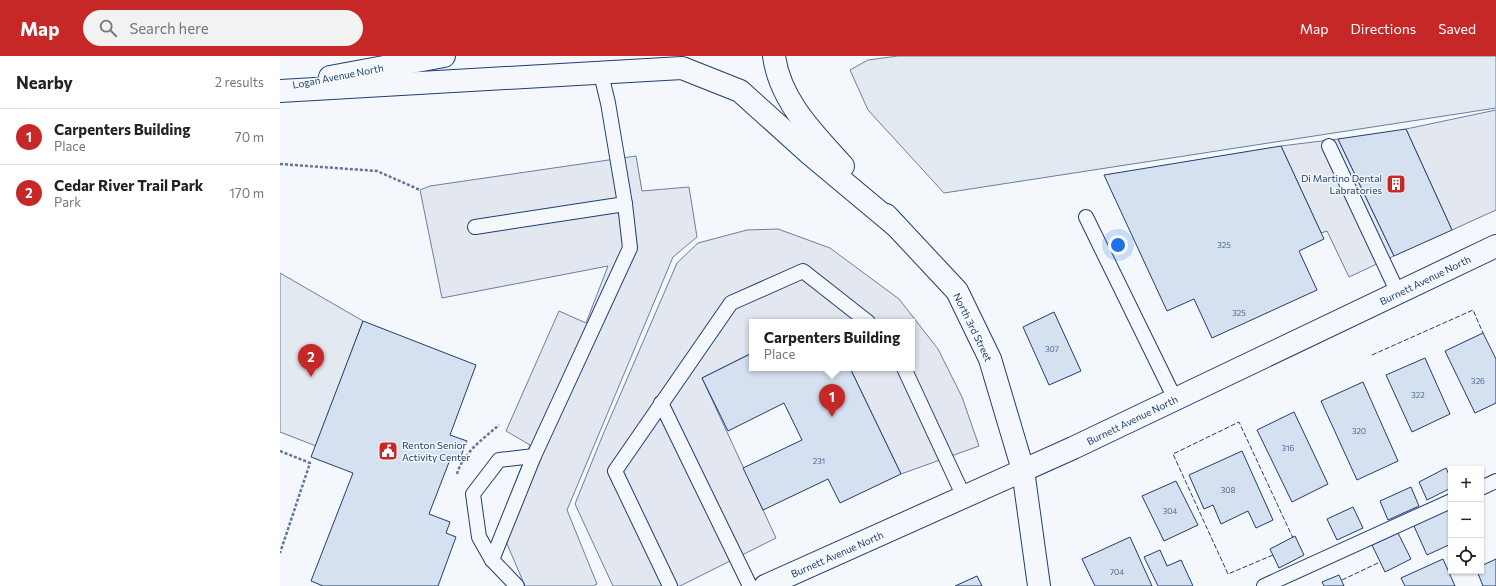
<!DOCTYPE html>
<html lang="en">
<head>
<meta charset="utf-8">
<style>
  :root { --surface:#fff; --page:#f2f2f2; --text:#222; --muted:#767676; --line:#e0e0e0; --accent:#c62828 }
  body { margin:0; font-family:Commissioner,sans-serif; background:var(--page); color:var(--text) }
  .controls { position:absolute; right:12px; bottom:12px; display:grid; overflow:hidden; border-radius:0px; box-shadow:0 1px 3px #0004 }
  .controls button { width:36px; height:36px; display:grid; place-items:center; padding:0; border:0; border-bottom:1px solid var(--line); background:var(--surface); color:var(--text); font:20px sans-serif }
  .you { position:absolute; left:838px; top:189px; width:14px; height:14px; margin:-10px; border:3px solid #fff; border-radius:50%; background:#1a73e8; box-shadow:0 0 0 6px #1a73e833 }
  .badge { display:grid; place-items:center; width:26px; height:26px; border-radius:50%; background:var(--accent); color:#fff; font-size:13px; font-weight:700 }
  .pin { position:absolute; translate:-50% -33px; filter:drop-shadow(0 1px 2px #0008) }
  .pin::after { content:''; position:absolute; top:21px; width:14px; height:12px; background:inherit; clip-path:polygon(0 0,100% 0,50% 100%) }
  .popup { position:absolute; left:469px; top:263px; width:166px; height:52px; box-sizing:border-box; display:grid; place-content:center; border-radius:0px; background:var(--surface); filter:drop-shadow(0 1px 3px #0005); font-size:13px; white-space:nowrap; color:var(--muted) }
  .popup b { font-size:15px; color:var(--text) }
  .popup::after { content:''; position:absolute; left:50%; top:100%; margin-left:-8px; border:8px solid transparent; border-top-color:var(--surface) }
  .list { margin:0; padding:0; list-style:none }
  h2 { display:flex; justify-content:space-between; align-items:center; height:52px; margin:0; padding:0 16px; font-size:17px }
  h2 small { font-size:13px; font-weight:400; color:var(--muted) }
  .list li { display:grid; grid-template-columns:26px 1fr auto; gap:12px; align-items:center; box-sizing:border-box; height:56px; padding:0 16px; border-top:1px solid var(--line) }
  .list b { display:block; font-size:15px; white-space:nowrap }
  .list p { margin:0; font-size:13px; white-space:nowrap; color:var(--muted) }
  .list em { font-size:13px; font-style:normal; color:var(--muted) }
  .icon { flex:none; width:22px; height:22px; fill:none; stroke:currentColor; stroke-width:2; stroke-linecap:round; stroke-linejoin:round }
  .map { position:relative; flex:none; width:1216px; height:530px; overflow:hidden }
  header { display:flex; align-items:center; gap:24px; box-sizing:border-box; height:56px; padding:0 20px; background:var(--accent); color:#fff }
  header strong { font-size:19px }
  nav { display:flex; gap:22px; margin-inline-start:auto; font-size:14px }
  .search { width:280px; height:36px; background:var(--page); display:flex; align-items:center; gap:10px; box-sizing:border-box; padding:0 14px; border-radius:22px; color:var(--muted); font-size:15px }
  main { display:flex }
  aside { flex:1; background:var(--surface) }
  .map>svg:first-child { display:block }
  .green { fill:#e3e9f0; stroke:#687fa3 }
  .parking { fill:#e3e8f0; stroke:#687fa3 }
  .building { fill:#d5e0f0; stroke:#1d3f73 }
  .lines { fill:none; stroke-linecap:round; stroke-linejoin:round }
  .service-casing { stroke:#1d3f73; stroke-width:16 }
  .minor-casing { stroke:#1d3f73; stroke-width:24 }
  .secondary-casing { stroke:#1d3f73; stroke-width:24 }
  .path { stroke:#5e769c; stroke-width:2.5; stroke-dasharray:3 2; stroke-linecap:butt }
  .service { stroke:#f4f7fb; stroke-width:14 }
  .minor { stroke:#f4f7fb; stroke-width:22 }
  .secondary { stroke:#f4f7fb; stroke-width:22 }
  .fence { stroke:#1d3f73; stroke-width:1; stroke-dasharray:5 2; stroke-linecap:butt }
  .labels { text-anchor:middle; stroke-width:3; stroke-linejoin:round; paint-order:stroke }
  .number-label { font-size:8px; fill:#4b6792 }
  .street-label { font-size:10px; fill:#1d3f73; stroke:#f4f7fb }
  .poi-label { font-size:10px; fill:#1d3f73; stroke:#f4f7fb; text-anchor:end }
</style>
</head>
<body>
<header>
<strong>Map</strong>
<div class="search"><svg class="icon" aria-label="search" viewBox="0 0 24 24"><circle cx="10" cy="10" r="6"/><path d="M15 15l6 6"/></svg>Search here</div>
<nav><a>Map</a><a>Directions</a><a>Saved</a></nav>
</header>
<main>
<aside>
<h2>Nearby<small>2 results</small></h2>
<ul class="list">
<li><span class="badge">1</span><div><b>Carpenters Building</b><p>Place</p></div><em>70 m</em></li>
<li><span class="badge">2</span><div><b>Cedar River Trail Park</b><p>Park</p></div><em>170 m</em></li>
</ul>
</aside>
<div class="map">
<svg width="1216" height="530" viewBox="0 0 1216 530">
  <rect width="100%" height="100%" fill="#f4f7fb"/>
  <!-- green -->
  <g class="green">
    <path d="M 618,0 L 1216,0 L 1216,52 L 664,137 L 588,54 L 570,14 L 588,4 Z"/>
    <path d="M 0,217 L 83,265 L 36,390 L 0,376 Z"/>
  </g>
  <!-- parking -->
  <g class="parking">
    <path d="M 1216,54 L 1216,154 L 1172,174 L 1126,73 Z"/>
    <path d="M 1058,83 L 1114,200 L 1069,221 L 1047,175 L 1041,177 L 1001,90 Z"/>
    <path d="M 356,100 L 362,135 L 409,131 L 417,181 L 393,201 L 287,454 L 317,528 L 313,530 L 245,530 L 219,469 L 250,389 L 226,375 L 279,255 L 306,267 L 328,210 L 162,242 L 140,134 L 150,130 Z"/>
    <path d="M 498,173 L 550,192 L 619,243 L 658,293 L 682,341 L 699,390 L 621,418 L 570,312 L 632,312 L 632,266 L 472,266 L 472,297 L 422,322 L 496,482 L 400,530 L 333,530 L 295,448 L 322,381 L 397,207 L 418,187 L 467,174 Z"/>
  </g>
  <!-- building -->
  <g class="building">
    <path d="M 1126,73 L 1172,174 L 1114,200 L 1058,83 Z"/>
    <path d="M 1001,90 L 1044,183 L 1019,195 L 1037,234 L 932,282 L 914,243 L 887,255 L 824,119 Z"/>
    <path d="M 774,256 L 801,315 L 769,329 L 743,271 Z"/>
    <path d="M 83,265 L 196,309 L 170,379 L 187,385 L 179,405 L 171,401 L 149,458 L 170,466 L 166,477 L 176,481 L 158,530 L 43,530 L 31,525 L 73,417 L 31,401 Z"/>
    <path d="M 1203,277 L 1216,303 L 1216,347 L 1195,357 L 1165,295 Z"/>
    <path d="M 472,297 L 472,312 L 570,312 L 621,418 L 560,447 L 548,423 L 483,454 L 463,412 L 522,384 L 504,347 L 448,375 L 422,322 Z"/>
    <path d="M 1145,302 L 1170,358 L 1132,376 L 1106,319 Z"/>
    <path d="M 1083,326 L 1118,405 L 1077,424 L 1041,345 Z"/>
    <path d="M 1014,356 L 1048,428 L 1012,446 L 977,374 Z"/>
    <path d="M 962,395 L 993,464 L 976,472 L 968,455 L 941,468 L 933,449 L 924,453 L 909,419 Z"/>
    <path d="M 1166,412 L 1171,423 L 1171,432 L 1147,444 L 1139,426 Z"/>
    <path d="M 896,425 L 918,469 L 884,485 L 862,440 Z"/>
    <path d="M 1131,431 L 1139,450 L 1108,464 L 1100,445 Z"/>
    <path d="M 1171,450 L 1171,488 L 1147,499 L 1133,468 Z"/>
    <path d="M 1073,451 L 1083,472 L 1057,484 L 1047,463 Z"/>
    <path d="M 1118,477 L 1131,503 L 1105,516 L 1092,489 Z"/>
    <path d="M 1015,480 L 1024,499 L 999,512 L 990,493 Z"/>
    <path d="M 850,481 L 872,530 L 815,530 L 802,503 Z"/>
    <path d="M 880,494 L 887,510 L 901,504 L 913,530 L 878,530 L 864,501 Z"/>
    <path d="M 1163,503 L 1175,530 L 1125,530 L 1121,522 Z"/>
    <path d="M 1216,503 L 1216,530 L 1203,530 L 1197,515 L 1201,515 L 1201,510 Z"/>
    <path d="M 1059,519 L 1064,530 L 1044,530 L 1042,526 Z"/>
    <path d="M 697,520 L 702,530 L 675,530 Z"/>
  </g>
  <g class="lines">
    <!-- service casing -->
    <g class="service-casing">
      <g id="service">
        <path d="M 1049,90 L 1118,237"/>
        <path d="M 806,161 L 895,343"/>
        <path d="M 195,171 L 345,148"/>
        <path d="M 624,312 L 684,441"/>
        <path d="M 381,347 L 470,530"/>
        <path d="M 1201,432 L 1216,425"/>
        <path d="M 212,504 L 254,400"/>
        <path d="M 237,530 L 212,504 L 199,481 L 193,438 L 219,404 L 254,400 L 350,192 L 345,148 L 328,47 L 321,18"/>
        <path d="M 390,530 L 335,415 L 451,247 L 523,215 L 588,266"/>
        <path d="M 984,530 L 1171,445"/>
      </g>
    </g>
    <!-- minor casing -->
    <g class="minor-casing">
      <path id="minor" d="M 485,530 L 793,392 L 1216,190"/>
    </g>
    <!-- secondary casing -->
    <g class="secondary-casing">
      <g id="secondary">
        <path d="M 494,0 C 500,45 534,78 563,110"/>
        <path d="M 50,21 L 164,0"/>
        <path d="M 0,35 L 402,12 L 460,35 L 530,98 L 615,169"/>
        <path d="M 606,159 L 677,235 L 710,303 L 743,414 L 759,530"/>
      </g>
    </g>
    <!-- path -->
    <g class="path">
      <path d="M 0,108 L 97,115 L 140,134"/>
      <path d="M 0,395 L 30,407 L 0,497"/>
      <path d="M 177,418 C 183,397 203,383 219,369"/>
    </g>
    <!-- service -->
    <use href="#service" class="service"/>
    <!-- minor -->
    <use href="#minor" class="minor"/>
    <!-- secondary -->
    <use href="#secondary" class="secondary"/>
    <!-- fence -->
    <g class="fence">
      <path d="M 1092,299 L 1193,254 L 1203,277"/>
      <path d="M 993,499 L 948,518 L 893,398 L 959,366 L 1013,482"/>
      <path d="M 1062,524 L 1100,506"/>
    </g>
  </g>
  <!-- icons -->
  <defs>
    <g id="building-square" transform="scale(1)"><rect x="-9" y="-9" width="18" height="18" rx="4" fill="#c62828" stroke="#f4f7fb"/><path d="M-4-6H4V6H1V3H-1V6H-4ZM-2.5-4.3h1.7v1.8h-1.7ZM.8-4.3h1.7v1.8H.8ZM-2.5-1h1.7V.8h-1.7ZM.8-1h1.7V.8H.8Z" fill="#fff"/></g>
    <g id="civic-square" transform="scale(1)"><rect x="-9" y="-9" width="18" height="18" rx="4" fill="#c62828" stroke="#f4f7fb"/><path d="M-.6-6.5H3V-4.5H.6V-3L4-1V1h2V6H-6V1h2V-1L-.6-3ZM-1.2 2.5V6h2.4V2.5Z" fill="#fff"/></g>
  </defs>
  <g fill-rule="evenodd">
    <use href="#building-square" x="1116" y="128"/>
    <use href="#civic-square" x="108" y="395"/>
  </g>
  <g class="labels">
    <!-- number labels -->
    <g class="number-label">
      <text x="944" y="192">325</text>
      <text x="959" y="260">325</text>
      <text x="772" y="296">307</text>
      <text x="1198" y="328">326</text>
      <text x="1138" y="342">322</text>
      <text x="1079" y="378">320</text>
      <text x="1008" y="395">316</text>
      <text x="539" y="408">231</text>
      <text x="948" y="437">308</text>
      <text x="890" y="458">304</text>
      <text x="837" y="519">704</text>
    </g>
    <!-- street labels -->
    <g class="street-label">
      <text transform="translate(58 20) rotate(-11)" y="4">Logan Avenue North</text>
      <text transform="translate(1145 224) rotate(-26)" y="4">Burnett Avenue North</text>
      <text transform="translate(693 271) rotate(64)" y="4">North 3rd Street</text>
      <text transform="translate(852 364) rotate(-26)" y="4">Burnett Avenue North</text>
      <text transform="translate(557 498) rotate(-24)" y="4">Burnett Avenue North</text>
    </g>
    <!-- poi labels -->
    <g class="poi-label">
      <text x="1102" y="126">Di Martino Dental<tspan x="1102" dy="12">Labratories</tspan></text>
      <text x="122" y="393" text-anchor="start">Renton Senior<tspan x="122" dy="12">Activity Center</tspan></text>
    </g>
  </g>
</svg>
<div class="controls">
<button>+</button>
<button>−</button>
<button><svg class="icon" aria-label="locate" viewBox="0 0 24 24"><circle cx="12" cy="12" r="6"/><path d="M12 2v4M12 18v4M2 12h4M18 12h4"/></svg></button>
</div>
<div class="you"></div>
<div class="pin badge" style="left:552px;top:361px">1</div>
<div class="popup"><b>Carpenters Building</b>Place</div>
<div class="pin badge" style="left:31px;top:321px">2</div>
</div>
</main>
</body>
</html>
